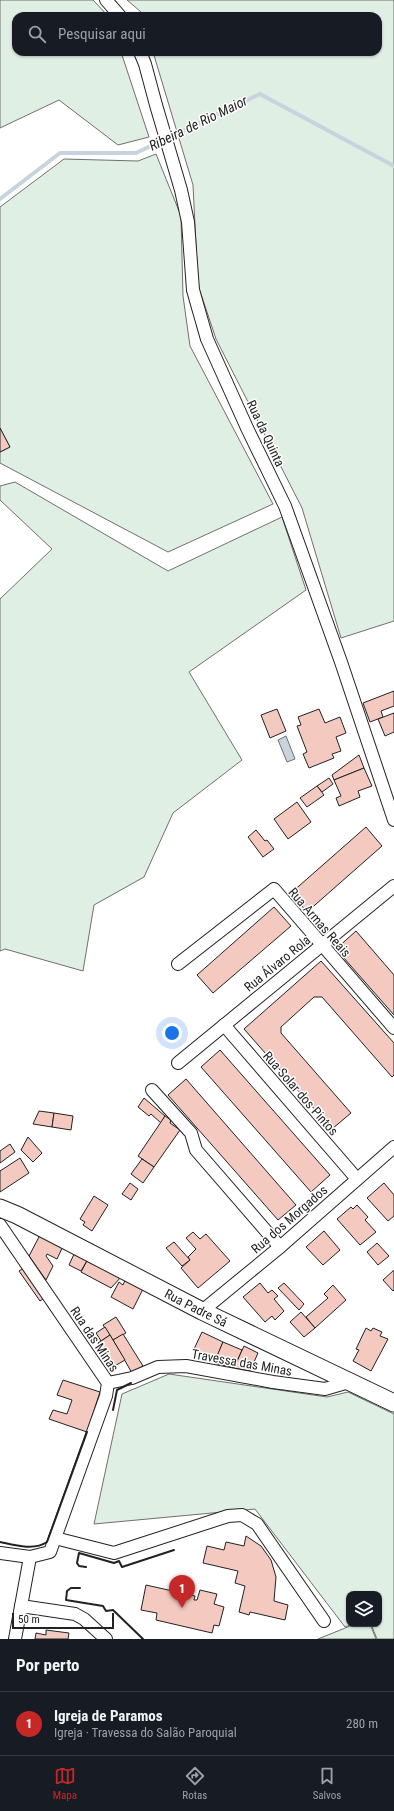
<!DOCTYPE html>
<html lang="pt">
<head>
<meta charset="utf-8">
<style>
  :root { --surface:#171b24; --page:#242831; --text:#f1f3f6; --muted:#9ea1a6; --line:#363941; --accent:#c62828 }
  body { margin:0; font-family:"Roboto Condensed",sans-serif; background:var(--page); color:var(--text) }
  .controls { position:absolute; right:12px; bottom:12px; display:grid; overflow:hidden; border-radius:8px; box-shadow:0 1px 3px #0004 }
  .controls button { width:36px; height:36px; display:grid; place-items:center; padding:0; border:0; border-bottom:1px solid var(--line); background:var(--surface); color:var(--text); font:20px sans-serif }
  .scale { position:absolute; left:12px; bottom:10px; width:102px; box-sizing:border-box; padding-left:4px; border:2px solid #222; border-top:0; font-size:11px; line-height:14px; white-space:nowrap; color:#222; -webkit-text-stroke:3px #fff; paint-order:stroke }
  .you { position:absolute; left:172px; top:1033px; width:14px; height:14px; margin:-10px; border:3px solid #fff; border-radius:50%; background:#1a73e8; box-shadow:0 0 0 6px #1a73e833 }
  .badge { display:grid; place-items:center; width:26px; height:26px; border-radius:50%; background:var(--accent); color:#fff; font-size:13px; font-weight:700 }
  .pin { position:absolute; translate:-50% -33px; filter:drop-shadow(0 1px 2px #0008) }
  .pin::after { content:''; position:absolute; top:21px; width:14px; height:12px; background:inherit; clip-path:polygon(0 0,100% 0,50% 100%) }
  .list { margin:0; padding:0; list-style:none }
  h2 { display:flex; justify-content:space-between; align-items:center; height:52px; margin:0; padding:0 16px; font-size:17px }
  h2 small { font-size:13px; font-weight:400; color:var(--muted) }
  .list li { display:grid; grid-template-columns:26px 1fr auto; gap:12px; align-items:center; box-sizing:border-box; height:64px; padding:0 16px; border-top:1px solid var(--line) }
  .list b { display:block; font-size:15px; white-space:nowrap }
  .list p { margin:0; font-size:13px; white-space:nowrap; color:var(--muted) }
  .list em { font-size:13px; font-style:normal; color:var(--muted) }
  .icon { flex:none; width:22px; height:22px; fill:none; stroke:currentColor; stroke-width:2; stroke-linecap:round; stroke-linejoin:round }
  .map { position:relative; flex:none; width:394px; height:1639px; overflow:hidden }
  .search { position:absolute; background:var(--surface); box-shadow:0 1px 3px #0004; left:12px; right:12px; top:12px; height:44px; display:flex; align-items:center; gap:10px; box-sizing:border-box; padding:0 14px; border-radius:12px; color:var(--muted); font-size:15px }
  .sheet { height:116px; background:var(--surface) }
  nav { display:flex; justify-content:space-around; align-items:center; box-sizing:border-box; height:56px; border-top:1px solid var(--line); background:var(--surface); font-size:11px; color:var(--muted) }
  nav a { display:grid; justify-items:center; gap:2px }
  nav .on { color:var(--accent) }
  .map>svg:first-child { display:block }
  .green { fill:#e0efe3; stroke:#6f6f6f }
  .water { fill:#c7d3dd; stroke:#6f6f6f }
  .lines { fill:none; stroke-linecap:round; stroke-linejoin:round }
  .stream { stroke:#c7d3dd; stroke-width:4 }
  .building { fill:#f3c9c0; stroke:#222 }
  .street-casing { stroke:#222; stroke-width:14 }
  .secondary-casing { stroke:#222; stroke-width:19 }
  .street { stroke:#fff; stroke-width:12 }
  .secondary { stroke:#fff; stroke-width:17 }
  .wall { stroke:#222; stroke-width:2 }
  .labels { text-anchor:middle; stroke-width:3; stroke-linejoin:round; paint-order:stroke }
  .street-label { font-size:13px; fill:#222; stroke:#fff }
  .water-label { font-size:14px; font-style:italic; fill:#222; stroke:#fff }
</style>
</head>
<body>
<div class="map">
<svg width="394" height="1639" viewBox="0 0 394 1639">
  <rect width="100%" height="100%" fill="#fff"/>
  <!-- green -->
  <g class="green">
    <path d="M 0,0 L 93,0 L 108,16 L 16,16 L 16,52 L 121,52 L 149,137 L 118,145 L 59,100 L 0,128 Z"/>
    <path d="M 127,0 L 394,0 L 394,621 L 341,638 L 302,508 L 216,339 L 198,285 L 193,185 L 153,52 L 378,52 L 378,16 L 142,16 L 141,12 Z"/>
    <path d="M 156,154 L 181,216 L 183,296 L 190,346 L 273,504 L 168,552 L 0,463 L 0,452 L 10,447 L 0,428 L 0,207 L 64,159 L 138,161 Z"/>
    <path d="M 15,482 L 168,571 L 282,517 L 306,590 L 189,672 L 242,760 L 173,813 L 144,877 L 94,905 L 83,971 L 5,949 L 0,951 L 0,599 L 52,549 L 0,500 L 0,486 Z"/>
    <path d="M 169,1374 L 327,1397 L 348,1392 L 394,1414 L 394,1639 L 377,1639 L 371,1624 L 379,1624 L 379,1594 L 349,1594 L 349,1624 L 353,1624 L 345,1627 L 255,1509 L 94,1524 L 122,1394 Z"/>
    <path d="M 355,1624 L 370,1624 L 376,1639 L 318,1639 Z"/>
  </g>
  <!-- water -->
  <path class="water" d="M 286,736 L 295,759 L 287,762 L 278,740 Z"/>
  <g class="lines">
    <!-- stream -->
    <path class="stream" d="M 0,199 L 60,153 L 136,153 L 260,94 L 394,166"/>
  </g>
  <!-- building -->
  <g class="building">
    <path d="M 0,428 L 10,447 L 0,452 Z"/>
    <path d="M 394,691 L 394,706 L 381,711 L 383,717 L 370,722 L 363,703 Z"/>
    <path d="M 277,709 L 286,731 L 270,738 L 261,715 Z"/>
    <path d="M 319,709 L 325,723 L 340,717 L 346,733 L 336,737 L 341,751 L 332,754 L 334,758 L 309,768 L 303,754 L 307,752 L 297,726 L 301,725 L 298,717 Z"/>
    <path d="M 394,713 L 394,732 L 385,736 L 378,719 Z"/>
    <path d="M 359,755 L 364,768 L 334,780 L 332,775 Z"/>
    <path d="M 364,768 L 372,786 L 358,791 L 360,797 L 339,806 L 336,798 L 341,796 L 334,780 Z"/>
    <path d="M 329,778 L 333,784 L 322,792 L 317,786 Z"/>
    <path d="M 317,786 L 324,795 L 307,807 L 300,798 Z"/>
    <path d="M 297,802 L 311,822 L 288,839 L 274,819 Z"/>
    <path d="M 366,827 L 382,846 L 307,912 L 291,893 Z"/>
    <path d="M 256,830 L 265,841 L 267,840 L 274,849 L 263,857 L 248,837 Z"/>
    <path d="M 274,907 L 291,926 L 213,993 L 197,975 Z"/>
    <path d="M 356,931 L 394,975 L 394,1015 L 336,949 Z"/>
    <path d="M 321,961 L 394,1043 L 394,1075 L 392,1077 L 322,997 L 314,997 L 281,1027 L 281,1033 L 351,1113 L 332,1129 L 244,1029 Z"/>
    <path d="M 220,1050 L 330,1175 L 311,1192 L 201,1067 Z"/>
    <path d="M 186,1079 L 296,1205 L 278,1220 L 168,1095 Z"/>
    <path d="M 144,1098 L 165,1116 L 161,1123 L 151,1114 L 149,1116 L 138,1107 Z"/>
    <path d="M 39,1111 L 54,1113 L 52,1127 L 33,1124 Z"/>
    <path d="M 54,1113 L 73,1116 L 71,1130 L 52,1127 Z"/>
    <path d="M 165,1116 L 171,1120 L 170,1123 L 180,1130 L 154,1167 L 138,1156 Z"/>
    <path d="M 28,1137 L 42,1153 L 33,1162 L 21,1150 Z"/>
    <path d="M 10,1144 L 15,1152 L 0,1163 L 0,1151 Z"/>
    <path d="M 20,1158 L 29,1173 L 0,1192 L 0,1171 Z"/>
    <path d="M 142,1159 L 154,1167 L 143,1183 L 131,1174 Z"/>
    <path d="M 130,1183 L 138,1189 L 131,1200 L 122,1194 Z"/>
    <path d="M 384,1183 L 394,1195 L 394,1216 L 388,1221 L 367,1198 Z"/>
    <path d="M 94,1196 L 108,1205 L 92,1231 L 83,1225 L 85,1222 L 80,1219 Z"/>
    <path d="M 357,1205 L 368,1217 L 365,1220 L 376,1232 L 360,1245 L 337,1219 L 351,1207 L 353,1209 Z"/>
    <path d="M 324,1231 L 340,1250 L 323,1265 L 306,1247 Z"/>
    <path d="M 193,1232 L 200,1239 L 206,1234 L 230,1261 L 198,1288 L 181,1268 L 190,1260 L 188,1257 L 196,1249 L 186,1238 Z"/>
    <path d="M 40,1235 L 63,1246 L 57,1259 L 47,1254 L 46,1256 L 53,1266 L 46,1280 L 29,1256 Z"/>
    <path d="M 174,1242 L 190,1260 L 182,1266 L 166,1248 Z"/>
    <path d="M 377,1243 L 389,1256 L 378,1265 L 367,1252 Z"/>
    <path d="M 75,1252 L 88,1259 L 81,1271 L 69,1265 Z"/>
    <path d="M 88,1259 L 122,1276 L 111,1288 L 81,1272 Z"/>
    <path d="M 25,1267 L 46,1297 L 40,1301 L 19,1271 Z"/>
    <path d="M 394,1270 L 394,1290 L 393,1291 L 383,1280 Z"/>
    <path d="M 126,1278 L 144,1287 L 133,1309 L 111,1297 L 119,1282 L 123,1285 Z"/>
    <path d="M 260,1283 L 268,1293 L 272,1290 L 278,1296 L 274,1299 L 284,1311 L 275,1320 L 272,1316 L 265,1322 L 243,1297 Z"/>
    <path d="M 284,1283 L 304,1304 L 299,1310 L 278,1288 Z"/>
    <path d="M 333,1285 L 346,1300 L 315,1328 L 306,1317 L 328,1298 L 324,1294 Z"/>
    <path d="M 301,1312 L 315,1328 L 304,1337 L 290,1322 Z"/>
    <path d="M 116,1317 L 126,1333 L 113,1340 L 103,1325 Z"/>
    <path d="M 105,1327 L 110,1335 L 101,1341 L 96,1333 Z"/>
    <path d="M 366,1328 L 371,1331 L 373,1328 L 382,1332 L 380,1336 L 388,1339 L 371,1371 L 353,1361 L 359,1350 L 356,1349 Z"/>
    <path d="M 202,1332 L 223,1342 L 216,1359 L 194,1349 Z"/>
    <path d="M 123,1334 L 143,1366 L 132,1373 L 113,1340 Z"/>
    <path d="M 110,1335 L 125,1360 L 113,1367 L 98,1343 Z"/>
    <path d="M 223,1342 L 242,1350 L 234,1368 L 214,1363 Z"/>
    <path d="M 244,1346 L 258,1353 L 250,1371 L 234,1368 Z"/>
    <path d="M 63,1380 L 100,1392 L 87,1432 L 49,1419 L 53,1410 L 67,1414 L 72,1400 L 57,1395 Z"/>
    <path d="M 246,1536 L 261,1546 L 271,1560 L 276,1577 L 274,1601 L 288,1605 L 285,1620 L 250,1612 L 249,1615 L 239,1612 L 245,1586 L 235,1583 L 238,1571 L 203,1563 L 207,1546 L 224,1550 L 226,1542 L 244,1546 Z"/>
    <path d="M 146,1585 L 195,1596 L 194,1600 L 197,1600 L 200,1590 L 217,1594 L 214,1604 L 224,1607 L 219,1626 L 214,1625 L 212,1633 L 156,1620 L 157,1613 L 141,1610 Z"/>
    <path d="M 46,1630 L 69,1633 L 68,1639 L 35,1639 L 36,1633 L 46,1635 Z"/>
  </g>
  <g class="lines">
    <!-- street casing -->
    <g class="street-casing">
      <g id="street">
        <path d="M 106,0 L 120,16"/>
        <path d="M 140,52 L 145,64 L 156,105 L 181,190 L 188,222 L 193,290 L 207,339 L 247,428 L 285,506 L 341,662 L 394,820"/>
        <path d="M 178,964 L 274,889 L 394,1028"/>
        <path d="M 224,1025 L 357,1179"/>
        <path d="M 178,1063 L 394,886"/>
        <path d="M 152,1090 L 191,1133 L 196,1150 L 280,1247"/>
        <path d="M 0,1225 L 108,1383 L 106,1396 L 50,1552 L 30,1557 L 0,1553"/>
        <path d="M 202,1311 L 280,1247 L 394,1147"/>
        <path d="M 108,1383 L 132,1378 L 158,1367 L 186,1366 L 273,1382 L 325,1389 L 349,1382"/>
        <path d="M 55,1538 L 114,1553 L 228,1516 L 242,1515 L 257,1524 L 324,1621"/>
        <path d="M 21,1606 L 75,1614 L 84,1619 L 106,1639"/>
        <path d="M 15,1639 L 30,1557"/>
      </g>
    </g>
    <!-- secondary casing -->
    <g class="secondary-casing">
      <g id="secondary">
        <path id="s1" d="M 0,1208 L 17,1215 L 202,1311 L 394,1403"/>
      </g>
    </g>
    <!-- street -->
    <use href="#street" class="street"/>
    <!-- secondary -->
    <use href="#secondary" class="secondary"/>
    <!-- wall -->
    <g class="wall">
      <path d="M 113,1410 L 117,1390 L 131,1383"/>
      <path d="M 0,1542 C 14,1545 34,1551 47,1542 L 87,1432"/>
      <path d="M 86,1567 L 79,1566 L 77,1563 L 79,1553 L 114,1563 L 119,1561 L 122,1567 L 174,1550"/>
      <path d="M 80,1588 L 71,1588 L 67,1591 L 66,1600 L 103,1606 L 106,1611 L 113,1610 L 143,1639"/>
    </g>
  </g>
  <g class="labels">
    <!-- street labels -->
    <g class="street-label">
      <text transform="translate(266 433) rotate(65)" y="5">Rua da Quinta</text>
      <text transform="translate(320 922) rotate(49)" y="5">Rua Armas Reais</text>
      <text transform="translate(277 963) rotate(-39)" y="5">Rua Álvaro Rola</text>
      <text transform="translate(301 1093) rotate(49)" y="5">Rua Solar dos Pintos</text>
      <text transform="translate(289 1219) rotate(-41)" y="5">Rua dos Morgados</text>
      <text dy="5" stroke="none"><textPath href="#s1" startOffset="220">Rua Padre Sá</textPath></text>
      <text transform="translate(95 1339) rotate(56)" y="5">Rua das Minas</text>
      <text transform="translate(242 1362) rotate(10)" y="5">Travessa das Minas</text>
    </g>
    <!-- water labels -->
    <g class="water-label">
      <text transform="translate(198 123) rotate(-26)" y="5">Ribeira de Rio Maior</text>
    </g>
  </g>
</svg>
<div class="controls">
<button><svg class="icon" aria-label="layers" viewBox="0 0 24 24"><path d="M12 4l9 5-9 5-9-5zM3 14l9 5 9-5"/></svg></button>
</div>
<div class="scale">50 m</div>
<div class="you"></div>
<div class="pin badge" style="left:182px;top:1608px">1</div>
<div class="search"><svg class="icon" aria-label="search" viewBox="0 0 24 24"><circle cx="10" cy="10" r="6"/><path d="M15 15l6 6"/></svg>Pesquisar aqui</div>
</div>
<section class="sheet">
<h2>Por perto<small></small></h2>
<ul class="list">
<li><span class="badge">1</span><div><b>Igreja de Paramos</b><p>Igreja · Travessa do Salão Paroquial</p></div><em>280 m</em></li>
</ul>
</section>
<nav>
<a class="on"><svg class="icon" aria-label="map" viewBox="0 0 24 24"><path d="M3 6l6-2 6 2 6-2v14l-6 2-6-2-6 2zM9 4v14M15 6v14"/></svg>Mapa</a>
<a><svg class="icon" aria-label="directions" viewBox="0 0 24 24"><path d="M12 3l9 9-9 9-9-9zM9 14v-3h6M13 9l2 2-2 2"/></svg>Rotas</a>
<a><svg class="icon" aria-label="saved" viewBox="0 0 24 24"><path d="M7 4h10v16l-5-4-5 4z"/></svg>Salvos</a>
</nav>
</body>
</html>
